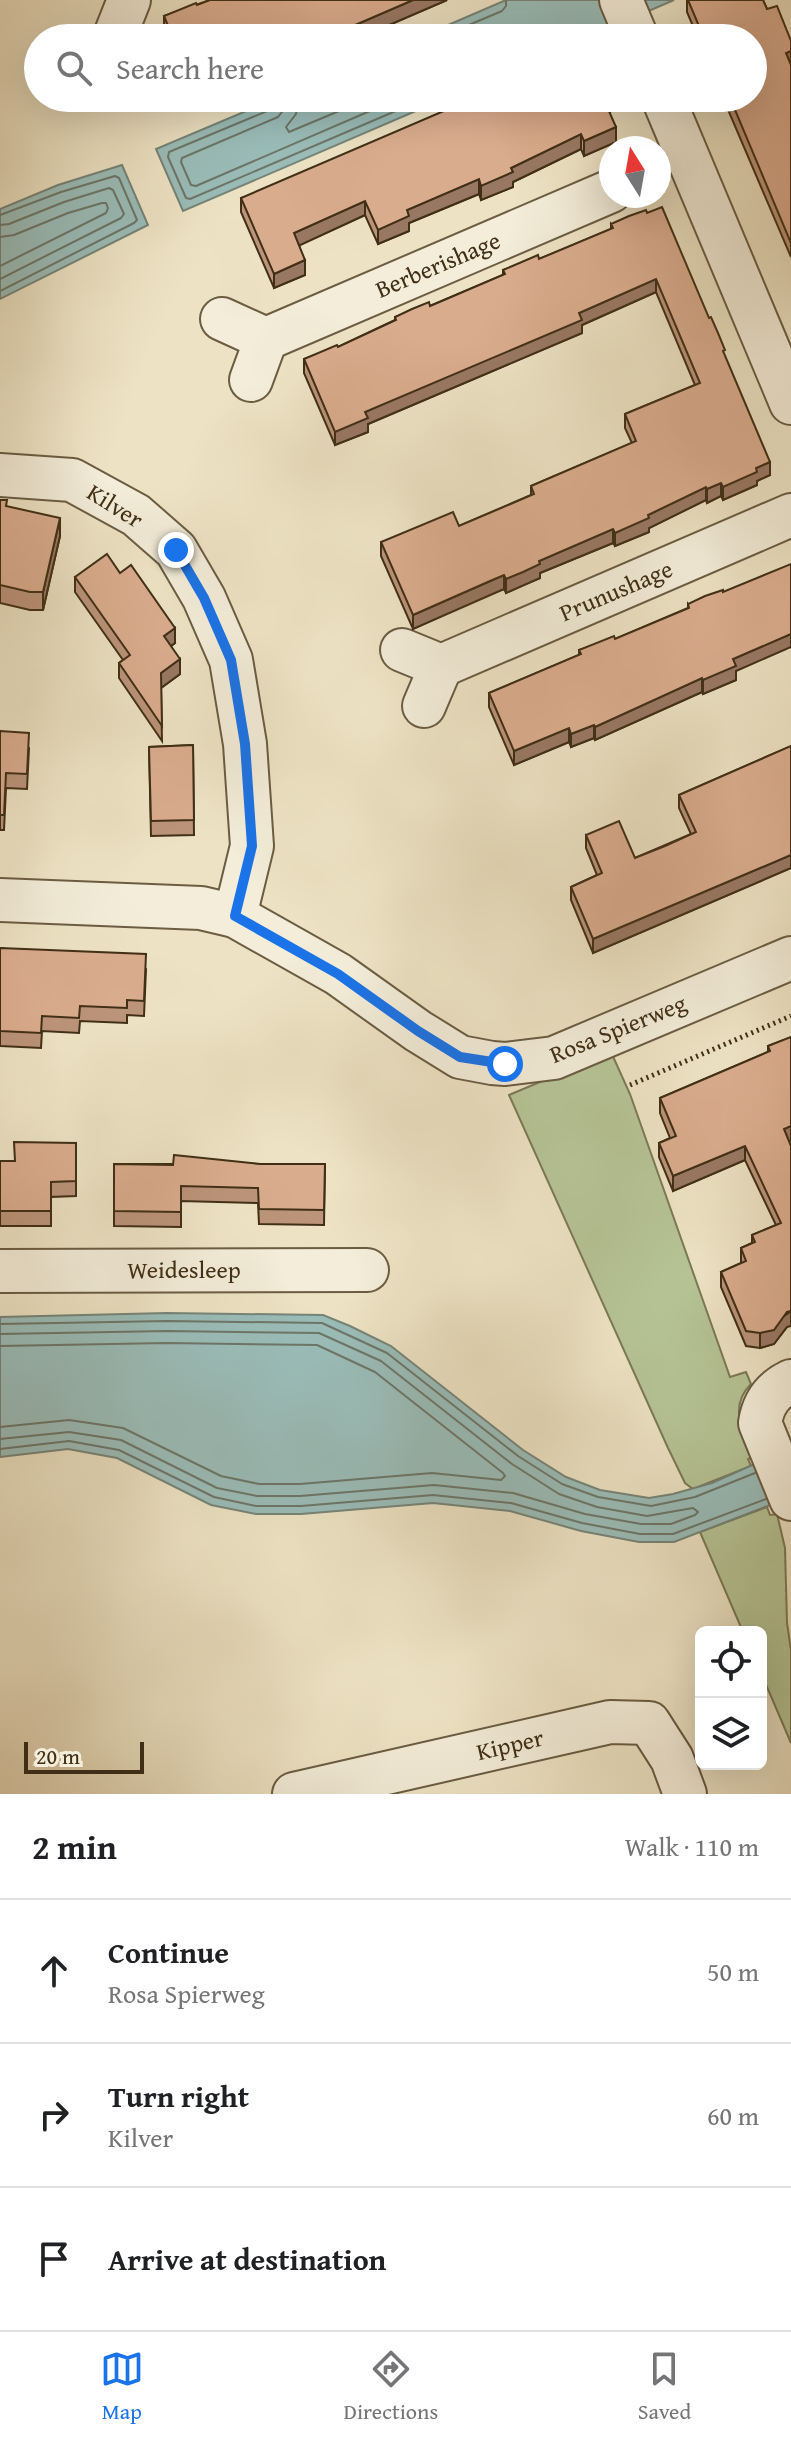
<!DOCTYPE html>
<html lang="en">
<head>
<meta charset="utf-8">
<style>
  :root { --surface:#fff; --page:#f6f6f6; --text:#202124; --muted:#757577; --line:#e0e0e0; --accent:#1a73e8 }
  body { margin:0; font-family:"Gentium Book Plus",serif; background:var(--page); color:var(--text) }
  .controls { position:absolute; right:24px; bottom:24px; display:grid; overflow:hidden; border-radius:12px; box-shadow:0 8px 32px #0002 }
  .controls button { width:72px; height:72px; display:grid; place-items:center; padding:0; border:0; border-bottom:2px solid var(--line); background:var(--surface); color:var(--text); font:40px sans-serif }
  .compass { position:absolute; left:599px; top:136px; width:72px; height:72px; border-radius:50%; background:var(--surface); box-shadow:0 8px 32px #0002; rotate:349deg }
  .scale { position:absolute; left:24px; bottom:20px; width:120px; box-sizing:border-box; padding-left:8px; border:4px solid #402f16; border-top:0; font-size:22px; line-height:28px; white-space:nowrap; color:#402f16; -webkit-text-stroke:6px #f3edd9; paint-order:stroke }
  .stop { position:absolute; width:24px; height:24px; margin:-18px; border:6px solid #1a73e8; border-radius:50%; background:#fff }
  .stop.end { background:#1a73e8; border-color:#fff; box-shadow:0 2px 8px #0008 }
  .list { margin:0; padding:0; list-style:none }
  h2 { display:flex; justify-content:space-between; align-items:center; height:104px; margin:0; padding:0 32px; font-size:34px }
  h2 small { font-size:26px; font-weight:400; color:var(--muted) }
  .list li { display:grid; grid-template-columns:52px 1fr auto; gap:24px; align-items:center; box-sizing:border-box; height:144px; padding:0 32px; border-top:2px solid var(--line) }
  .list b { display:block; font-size:30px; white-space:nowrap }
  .list p { margin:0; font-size:26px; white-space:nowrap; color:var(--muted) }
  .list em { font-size:26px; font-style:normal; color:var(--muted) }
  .icon { flex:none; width:44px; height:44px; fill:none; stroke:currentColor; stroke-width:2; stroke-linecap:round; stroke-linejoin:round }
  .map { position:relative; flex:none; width:791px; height:1794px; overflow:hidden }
  .search { position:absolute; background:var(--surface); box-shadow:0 8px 32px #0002; left:24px; right:24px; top:24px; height:88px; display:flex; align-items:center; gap:20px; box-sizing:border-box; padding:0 28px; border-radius:44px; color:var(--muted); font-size:30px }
  .sheet { height:536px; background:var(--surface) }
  nav { display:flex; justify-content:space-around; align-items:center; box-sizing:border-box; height:112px; border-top:2px solid var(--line); background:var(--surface); font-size:22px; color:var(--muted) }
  nav a { display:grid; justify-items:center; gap:4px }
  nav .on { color:var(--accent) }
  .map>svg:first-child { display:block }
  .green { fill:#b6c496; stroke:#7b7a56; stroke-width:2 }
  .water { fill:#9abdb9; stroke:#768478; stroke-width:2 }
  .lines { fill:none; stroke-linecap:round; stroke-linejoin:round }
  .shore { stroke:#6d7668; stroke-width:2 }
  .minor-casing { stroke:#6b5c42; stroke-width:46 }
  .path { stroke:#402f16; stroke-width:5; stroke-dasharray:2 4; stroke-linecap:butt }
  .minor { stroke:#f3edd9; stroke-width:42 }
  .wall { fill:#bb947a; stroke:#402f16; stroke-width:2 }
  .shaded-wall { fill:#997863; stroke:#402f16; stroke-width:2 }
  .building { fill:#daac8e; stroke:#402f16; stroke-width:2 }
  .route { stroke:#1a73e8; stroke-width:10 }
  .labels { text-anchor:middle; stroke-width:6; stroke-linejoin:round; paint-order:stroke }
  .street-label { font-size:24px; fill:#402f16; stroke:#f3edd9 }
</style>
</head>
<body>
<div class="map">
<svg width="791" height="1794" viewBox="0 0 791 1794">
  <rect width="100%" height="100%" fill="#ede3c4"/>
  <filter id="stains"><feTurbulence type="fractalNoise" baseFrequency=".0025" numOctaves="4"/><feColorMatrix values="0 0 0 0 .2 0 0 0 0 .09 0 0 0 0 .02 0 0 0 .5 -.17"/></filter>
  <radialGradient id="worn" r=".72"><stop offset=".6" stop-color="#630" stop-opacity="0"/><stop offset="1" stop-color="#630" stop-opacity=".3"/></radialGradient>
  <!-- green -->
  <g class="green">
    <path d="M 611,1052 L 630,1094 L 730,1377 L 746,1372 L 751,1384 C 728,1407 743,1431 754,1457 L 748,1459 L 751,1466 L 693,1489 L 685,1483 L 668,1448 L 509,1095 Z"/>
    <path d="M 767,1507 L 770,1515 L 777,1514 L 785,1548 L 787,1623 L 791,1650 L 791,1743 L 761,1673 L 761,1632 L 743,1632 L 700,1532 Z"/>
  </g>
  <!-- water -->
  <g class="water">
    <path d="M 506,0 L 674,0 L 586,38 L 418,38 Z"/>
    <path d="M 277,98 L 446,98 L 183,211 L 156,149 Z"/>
    <path d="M 122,165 L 148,225 L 0,299 L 0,209 L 58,185 Z"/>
    <path d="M 167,1313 L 323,1315 L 350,1326 L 391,1346 L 523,1450 L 566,1477 L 600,1490 L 649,1498 L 673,1494 L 712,1483 L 791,1448 L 791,1497 L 674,1542 L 639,1542 L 581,1531 L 510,1511 L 433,1503 L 301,1514 L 256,1514 L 211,1505 L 117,1458 L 68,1449 L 0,1457 L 0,1317 Z"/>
  </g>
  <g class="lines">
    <!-- shore -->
    <g class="shore">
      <path d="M 438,38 L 502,11 L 506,6 L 506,0"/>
      <path d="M 277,98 L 276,104 L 272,109 L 169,152 L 168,157 L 186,198 L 190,199 L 426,98"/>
      <path d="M 287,98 L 285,108 L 278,117 L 182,158 L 181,162 L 191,185 L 196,186 L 400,98"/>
      <path d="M 299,98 L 296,114 L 286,127 L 289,132 L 370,98"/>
      <path d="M 0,215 L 61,192 L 115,176 L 119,178 L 137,220 L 134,223 L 0,291"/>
      <path d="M 0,225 L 9,224 L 64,202 L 109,188 L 113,190 L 124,214 L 121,218 L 0,279"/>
      <path d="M 0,237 L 14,235 L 68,213 L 102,203 L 106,203 L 108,208 L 106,213 L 0,266"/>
      <path d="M 0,1324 L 167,1321 L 322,1323 L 387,1353 L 518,1456 L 562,1484 L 598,1497 L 651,1506 L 695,1497 L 755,1473"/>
      <path d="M 0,1334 L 167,1331 L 319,1333 L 381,1361 L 512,1464 L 559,1494 L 597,1507 L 647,1516 L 693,1508 L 698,1512 L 695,1515 L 671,1524 L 641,1524 L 585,1514 L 513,1493 L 434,1485 L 300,1496 L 257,1496 L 217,1488 L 121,1440 L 69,1432 L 0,1439"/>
      <path d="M 0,1346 L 167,1343 L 317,1345 L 375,1372 L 503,1473 L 505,1476 L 501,1480 L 432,1473 L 300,1484 L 259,1484 L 221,1476 L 123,1428 L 69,1420 L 0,1427"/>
      <path d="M 0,1449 L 69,1441 L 119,1450 L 214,1497 L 256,1506 L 301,1506 L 433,1495 L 511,1503 L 582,1523 L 640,1534 L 673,1534 L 766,1499"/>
    </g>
    <!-- minor casing -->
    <g class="minor-casing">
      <g id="minor">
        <path d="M 621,0 L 637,38"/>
        <path d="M 114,38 L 129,0"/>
        <path d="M 663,98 L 791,403"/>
        <path d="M 222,319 L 266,339 L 251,380"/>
        <path d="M 266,339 L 611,191"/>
        <path d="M 0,475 L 72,480 L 136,515 L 176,550 L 204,598 L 231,660 L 245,744 L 252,846 L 235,916"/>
        <path d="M 402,650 L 441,666 L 424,706"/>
        <path d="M 441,666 L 791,515"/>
        <path d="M 0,900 L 201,908 L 235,916 L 338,974 L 418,1031 L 460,1057 L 492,1063 L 505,1064 L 554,1058 L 791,958"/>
        <path d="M 0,1271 L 367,1270"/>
        <path d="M 791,1381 C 772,1390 763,1404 760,1423 L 791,1499"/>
        <path d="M 294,1794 L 610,1722 L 649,1723 L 672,1759 L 685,1794"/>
      </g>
    </g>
    <!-- path -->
    <path class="path" d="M 630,1085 L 791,1016"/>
    <!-- minor -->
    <use href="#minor" class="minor"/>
  </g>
  <!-- wall -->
  <g class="wall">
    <path d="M 210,0 L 447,0 L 359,38 L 167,38 L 164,31 L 164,16 Z"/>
    <path d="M 687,0 L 763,0 L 767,9 L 791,41 L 791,257 L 723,98 L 753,98 L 753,38 L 698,38 L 687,12 Z"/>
    <path d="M 628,98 L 628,104 L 609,112 L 616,142 L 584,156 L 581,149 L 513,182 L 513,187 L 481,200 L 479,194 L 409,223 L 409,231 L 378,244 L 365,215 L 299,245 L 305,275 L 274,288 L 241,212 L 241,198 Z"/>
    <path d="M 611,224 L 725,357 L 770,475 L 757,481 L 757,485 L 723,500 L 721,496 L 707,503 L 706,500 L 649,528 L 649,532 L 615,546 L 613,543 L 540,573 L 540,578 L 523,585 L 506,593 L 504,589 L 490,594 L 413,629 L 381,556 L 381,542 L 459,526 L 531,495 L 531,486 L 632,443 L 625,428 L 625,414 L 695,385 L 656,292 L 582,325 L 582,333 L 368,424 L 368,432 L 335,445 L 304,373 L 304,359 L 338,347 L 395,320 L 395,317 L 430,306 L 503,275 L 503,270 L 539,259 L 611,229 Z"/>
    <path d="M 0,500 L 6,506 L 60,536 L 43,610 L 30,610 L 0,603 Z"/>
    <path d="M 120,573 L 175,643 L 171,646 L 180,674 L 161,688 L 162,741 L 119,678 L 119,663 L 123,660 L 75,592 L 75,577 Z"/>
    <path d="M 688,604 L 736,671 L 736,680 L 703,694 L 702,692 L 595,740 L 594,738 L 571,747 L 569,742 L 514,765 L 489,707 L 489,693 L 579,655 L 579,650 L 615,639 L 688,608 Z"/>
    <path d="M 0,731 L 29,748 L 27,789 L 6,788 L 4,830 L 0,830 Z"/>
    <path d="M 193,745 L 194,835 L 151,836 L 149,747 Z"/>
    <path d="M 791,746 L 791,868 L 593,953 L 571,900 L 571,887 L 597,875 L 586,848 L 586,835 L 635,858 L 691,834 L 679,808 L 679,795 Z"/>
    <path d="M 0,948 L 146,969 L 144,1016 L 127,1015 L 127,1023 L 80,1021 L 79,1033 L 42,1031 L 41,1048 L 0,1046 Z"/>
    <path d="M 791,1037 L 791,1141 L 789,1142 L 787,1327 L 774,1344 L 760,1348 L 746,1346 L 721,1287 L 721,1272 L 741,1263 L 741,1248 L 752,1243 L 752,1235 L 776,1225 L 745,1160 L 673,1191 L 659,1157 L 659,1143 L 670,1138 L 660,1113 L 660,1098 L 768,1052 L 768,1046 Z"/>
    <path d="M 76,1143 L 76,1196 L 51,1197 L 51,1226 L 0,1226 L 0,1161 L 14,1161 Z"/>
    <path d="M 114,1164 L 325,1164 L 324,1225 L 259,1224 L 258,1203 L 181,1201 L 181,1227 L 114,1226 Z"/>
  </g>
  <!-- shaded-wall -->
  <g class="shaded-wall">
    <path d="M 413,0 L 447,0 L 359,38 L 325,38 Z"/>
    <path d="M 791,51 L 791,66 L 786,53 Z"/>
    <path d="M 197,98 L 219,98 L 197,108 Z"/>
    <path d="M 608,98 L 628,98 L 628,104 L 604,114 L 604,100 Z"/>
    <path d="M 616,127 L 616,142 L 584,156 L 584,141 Z"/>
    <path d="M 581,134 L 581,149 L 513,182 L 513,187 L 481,200 L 481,186 L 511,168 Z"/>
    <path d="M 479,179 L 479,194 L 409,223 L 409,231 L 378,244 L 378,230 L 407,210 Z"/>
    <path d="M 365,201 L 365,215 L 294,248 L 294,233 Z"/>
    <path d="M 305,260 L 305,275 L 274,288 L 274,274 Z"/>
    <path d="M 656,279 L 656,292 L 582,325 L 582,333 L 368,424 L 368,432 L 335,445 L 335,432 L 365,412 L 579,313 Z"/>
    <path d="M 770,462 L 770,475 L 757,481 L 757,485 L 723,500 L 723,487 L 756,468 Z"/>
    <path d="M 721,483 L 721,496 L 707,503 L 707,489 Z"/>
    <path d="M 706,487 L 706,500 L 649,528 L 649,532 L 615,546 L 615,533 L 648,515 Z"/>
    <path d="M 60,518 L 60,536 L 43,610 L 43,592 Z"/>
    <path d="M 613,529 L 613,543 L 540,573 L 540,578 L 506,593 L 506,579 L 539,561 Z"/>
    <path d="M 504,575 L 504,589 L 413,629 L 413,615 Z"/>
    <path d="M 175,628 L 175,643 L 164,651 L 164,636 Z"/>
    <path d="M 791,634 L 791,647 L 736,671 L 736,680 L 703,694 L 703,680 L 733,659 Z"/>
    <path d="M 180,659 L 180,674 L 161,688 L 161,673 Z"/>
    <path d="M 702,678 L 702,692 L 595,740 L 595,727 Z"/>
    <path d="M 594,725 L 594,738 L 571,747 L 571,734 Z"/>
    <path d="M 569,728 L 569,742 L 514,765 L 514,751 Z"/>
    <path d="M 791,855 L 791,868 L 593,953 L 593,939 Z"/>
    <path d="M 791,1126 L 791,1141 L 784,1144 L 784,1129 Z"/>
    <path d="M 745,1146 L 745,1160 L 673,1191 L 673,1176 Z"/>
    <path d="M 791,1311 L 791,1326 L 787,1327 L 774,1344 L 760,1348 L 760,1333 Z"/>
  </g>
  <!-- building -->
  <g class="building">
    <path d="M 210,0 L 413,0 L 325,38 L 173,38 L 164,16 L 196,3 L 197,5 Z"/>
    <path d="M 688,0 L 763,0 L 767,9 L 777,6 L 791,41 L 791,51 L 786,53 L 791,65 L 791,243 L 730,98 L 753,98 L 753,38 L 704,38 Z"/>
    <path d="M 474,98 L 608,98 L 604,100 L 616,127 L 584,141 L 581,134 L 511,168 L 513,172 L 481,186 L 479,179 L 407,210 L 409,216 L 378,230 L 365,201 L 294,233 L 305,260 L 274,274 L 241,198 Z"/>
    <path d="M 662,207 L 709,318 L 711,317 L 718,333 L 725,350 L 723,351 L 770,462 L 756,468 L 757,472 L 723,487 L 721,483 L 707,489 L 706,487 L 648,515 L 649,518 L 615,533 L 613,529 L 539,561 L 540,564 L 523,572 L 506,579 L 504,575 L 490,581 L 413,615 L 381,542 L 453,512 L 459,526 L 534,494 L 531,486 L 636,441 L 625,414 L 700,383 L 656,279 L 579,313 L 582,320 L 365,412 L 368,418 L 335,432 L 304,359 L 337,345 L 338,347 L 396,320 L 395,317 L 412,309 L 429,302 L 430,306 L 505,274 L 503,270 L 538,255 L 539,259 L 613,228 L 611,224 L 629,216 L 646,210 L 647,213 Z"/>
    <path d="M 0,500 L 7,500 L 6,506 L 60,518 L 43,592 L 30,592 L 0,585 Z"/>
    <path d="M 107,554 L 120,573 L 131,565 L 175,628 L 164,636 L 180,659 L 161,673 L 162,726 L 119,663 L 130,655 L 75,577 Z"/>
    <path d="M 791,564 L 791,634 L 733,659 L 736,666 L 703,680 L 702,678 L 595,727 L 594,725 L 571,734 L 569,728 L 514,751 L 489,693 L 581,654 L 579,650 L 614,636 L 615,639 L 689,608 L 688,604 L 705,596 L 723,590 L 723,592 Z"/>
    <path d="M 0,731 L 29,733 L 27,774 L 6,773 L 4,815 L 0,815 Z"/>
    <path d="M 193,745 L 194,820 L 151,821 L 149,747 Z"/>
    <path d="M 791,746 L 791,855 L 593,939 L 571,887 L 602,873 L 586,835 L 619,821 L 635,858 L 665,846 L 696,832 L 679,795 Z"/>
    <path d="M 0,948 L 146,954 L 144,1001 L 127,1000 L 127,1008 L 80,1006 L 79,1018 L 42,1016 L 41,1033 L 0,1031 Z"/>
    <path d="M 791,1037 L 791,1126 L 784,1129 L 791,1146 L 791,1311 L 787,1312 L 774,1330 L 760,1333 L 746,1331 L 721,1272 L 746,1261 L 741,1248 L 755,1242 L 752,1235 L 781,1223 L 745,1146 L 673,1176 L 659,1143 L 676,1136 L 660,1098 L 770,1051 L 768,1046 Z"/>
    <path d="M 14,1142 L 76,1143 L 76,1181 L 51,1182 L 51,1211 L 0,1211 L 0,1161 L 15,1161 Z"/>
    <path d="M 174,1155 L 260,1164 L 325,1164 L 324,1210 L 259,1209 L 258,1188 L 181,1186 L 181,1212 L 114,1211 L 114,1164 L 173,1165 Z"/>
  </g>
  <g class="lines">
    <!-- route -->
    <path class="route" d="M 176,550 L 204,598 L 231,660 L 245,744 L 252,846 L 235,916 L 338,974 L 418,1031 L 460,1057 L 505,1064"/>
  </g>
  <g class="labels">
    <!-- street labels -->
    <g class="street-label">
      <text transform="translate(438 265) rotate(-23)" y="8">Berberishage</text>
      <text transform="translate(115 506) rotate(32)" y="8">Kilver</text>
      <text transform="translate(616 591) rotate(-23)" y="8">Prunushage</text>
      <text transform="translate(618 1029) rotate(-22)" y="8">Rosa Spierweg</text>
      <text x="184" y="1278">Weidesleep</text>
      <text transform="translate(510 1745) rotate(-13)" y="8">Kipper</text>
    </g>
  </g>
  <rect width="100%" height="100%" filter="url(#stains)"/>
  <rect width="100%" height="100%" fill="url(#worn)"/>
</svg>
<div class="controls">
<button><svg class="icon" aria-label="locate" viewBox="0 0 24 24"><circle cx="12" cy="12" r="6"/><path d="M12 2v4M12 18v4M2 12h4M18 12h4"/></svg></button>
<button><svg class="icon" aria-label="layers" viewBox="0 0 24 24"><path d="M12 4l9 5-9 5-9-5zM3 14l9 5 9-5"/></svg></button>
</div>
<svg class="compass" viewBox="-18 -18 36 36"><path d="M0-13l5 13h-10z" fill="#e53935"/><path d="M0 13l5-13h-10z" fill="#757577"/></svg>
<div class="scale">20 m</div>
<div class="stop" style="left:505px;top:1064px"></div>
<div class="stop end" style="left:176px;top:550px"></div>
<div class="search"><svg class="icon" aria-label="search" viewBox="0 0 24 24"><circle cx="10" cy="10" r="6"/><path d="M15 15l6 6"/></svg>Search here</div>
</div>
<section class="sheet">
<h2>2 min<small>Walk · 110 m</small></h2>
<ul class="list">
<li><svg class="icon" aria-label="ahead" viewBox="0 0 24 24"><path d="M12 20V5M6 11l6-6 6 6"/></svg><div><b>Continue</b><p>Rosa Spierweg</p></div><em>50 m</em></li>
<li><svg class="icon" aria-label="right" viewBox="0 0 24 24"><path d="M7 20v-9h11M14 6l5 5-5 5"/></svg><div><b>Turn right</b><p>Kilver</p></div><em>60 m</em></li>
<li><svg class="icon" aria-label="arrive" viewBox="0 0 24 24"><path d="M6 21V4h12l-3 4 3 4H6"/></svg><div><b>Arrive at destination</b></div></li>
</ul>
</section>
<nav>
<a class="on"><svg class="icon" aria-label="map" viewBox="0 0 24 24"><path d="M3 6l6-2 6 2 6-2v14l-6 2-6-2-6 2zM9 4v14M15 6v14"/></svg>Map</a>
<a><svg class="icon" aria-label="directions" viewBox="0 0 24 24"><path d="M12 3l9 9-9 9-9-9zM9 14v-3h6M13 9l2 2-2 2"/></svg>Directions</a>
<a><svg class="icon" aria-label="saved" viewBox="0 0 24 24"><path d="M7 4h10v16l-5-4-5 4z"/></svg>Saved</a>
</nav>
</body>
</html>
